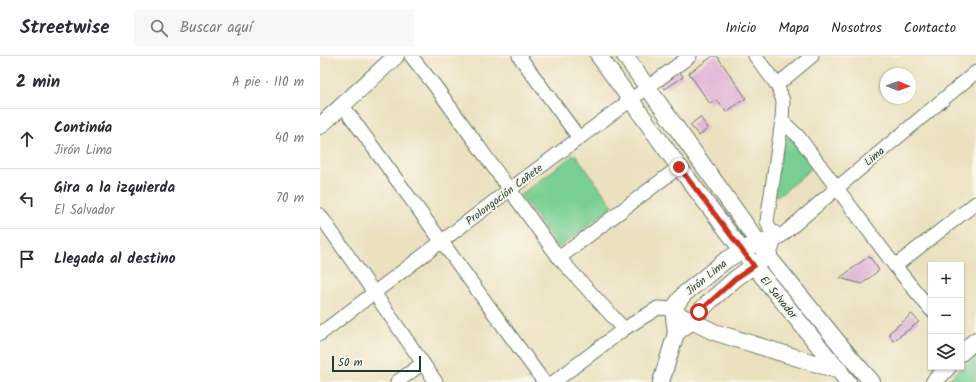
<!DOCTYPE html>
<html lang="es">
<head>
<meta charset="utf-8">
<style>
  :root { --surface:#fff; --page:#f7f7f7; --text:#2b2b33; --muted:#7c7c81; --line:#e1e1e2 }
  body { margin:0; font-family:Kalam,sans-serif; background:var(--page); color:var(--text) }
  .controls { position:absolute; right:12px; bottom:12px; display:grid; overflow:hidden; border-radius:0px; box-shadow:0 1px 3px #0004 }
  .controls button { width:36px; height:36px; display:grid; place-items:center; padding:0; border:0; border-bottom:1px solid var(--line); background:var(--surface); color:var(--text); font:20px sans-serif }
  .compass { position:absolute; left:560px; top:12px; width:36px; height:36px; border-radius:50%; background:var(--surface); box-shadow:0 1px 3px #0004; rotate:91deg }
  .scale { position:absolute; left:12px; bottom:10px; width:89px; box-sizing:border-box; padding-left:4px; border:2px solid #1f3d34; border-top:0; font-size:11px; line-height:14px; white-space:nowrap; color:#1f3d34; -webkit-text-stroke:3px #fbf7ec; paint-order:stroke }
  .stop { position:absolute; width:12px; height:12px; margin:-9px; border:3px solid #c8321e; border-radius:50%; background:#fff }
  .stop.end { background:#c8321e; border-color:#fff; box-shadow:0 1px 4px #0008 }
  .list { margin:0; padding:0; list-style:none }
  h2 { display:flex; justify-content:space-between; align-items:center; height:52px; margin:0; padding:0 16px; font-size:17px }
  h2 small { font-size:13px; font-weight:400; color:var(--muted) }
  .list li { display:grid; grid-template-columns:26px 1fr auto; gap:12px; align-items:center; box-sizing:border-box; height:60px; padding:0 16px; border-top:1px solid var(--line) }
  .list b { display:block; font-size:15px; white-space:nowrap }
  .list p { margin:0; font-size:13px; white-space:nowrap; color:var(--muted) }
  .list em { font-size:13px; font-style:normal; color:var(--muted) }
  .icon { flex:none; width:22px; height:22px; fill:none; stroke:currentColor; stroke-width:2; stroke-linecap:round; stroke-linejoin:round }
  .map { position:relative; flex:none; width:656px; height:326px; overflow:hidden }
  header { display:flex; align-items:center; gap:24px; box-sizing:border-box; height:56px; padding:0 20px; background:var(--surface); border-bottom:1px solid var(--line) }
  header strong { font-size:19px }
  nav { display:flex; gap:22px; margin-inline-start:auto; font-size:14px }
  .search { width:280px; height:36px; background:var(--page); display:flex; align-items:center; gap:10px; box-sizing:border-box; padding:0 14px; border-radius:0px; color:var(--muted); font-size:15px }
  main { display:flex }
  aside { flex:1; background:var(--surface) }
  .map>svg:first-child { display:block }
  .green { fill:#79cf93; stroke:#4c8664 }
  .building { fill:#e0b2d7 }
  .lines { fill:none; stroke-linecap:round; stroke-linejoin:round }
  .minor-casing { stroke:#667665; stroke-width:15 }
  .tertiary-casing { stroke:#667665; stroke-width:18 }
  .minor { stroke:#fff; stroke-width:13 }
  .tertiary { stroke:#fff; stroke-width:16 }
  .route { stroke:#c8321e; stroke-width:5 }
  .labels { text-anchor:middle; stroke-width:4; stroke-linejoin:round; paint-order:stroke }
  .street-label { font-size:11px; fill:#1f3d34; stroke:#fbf7ec }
</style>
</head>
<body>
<header>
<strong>Streetwise</strong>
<div class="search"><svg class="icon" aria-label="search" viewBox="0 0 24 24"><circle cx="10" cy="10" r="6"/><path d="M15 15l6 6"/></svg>Buscar aquí</div>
<nav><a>Inicio</a><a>Mapa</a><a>Nosotros</a><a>Contacto</a></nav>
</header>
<main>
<aside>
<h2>2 min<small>A pie · 110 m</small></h2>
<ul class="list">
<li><svg class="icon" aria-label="ahead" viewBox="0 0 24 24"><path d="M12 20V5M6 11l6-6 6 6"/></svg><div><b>Continúa</b><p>Jirón Lima</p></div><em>40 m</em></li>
<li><svg class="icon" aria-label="left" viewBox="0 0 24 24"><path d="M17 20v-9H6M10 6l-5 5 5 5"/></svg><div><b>Gira a la izquierda</b><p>El Salvador</p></div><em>70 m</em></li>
<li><svg class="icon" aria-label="arrive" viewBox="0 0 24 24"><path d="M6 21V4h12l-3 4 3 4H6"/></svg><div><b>Llegada al destino</b></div></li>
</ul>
</aside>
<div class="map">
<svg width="656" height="326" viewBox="0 0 656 326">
  <rect width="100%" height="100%" fill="#fbf7ec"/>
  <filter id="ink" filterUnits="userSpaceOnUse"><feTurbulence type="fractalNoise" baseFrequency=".025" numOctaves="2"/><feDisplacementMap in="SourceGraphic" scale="8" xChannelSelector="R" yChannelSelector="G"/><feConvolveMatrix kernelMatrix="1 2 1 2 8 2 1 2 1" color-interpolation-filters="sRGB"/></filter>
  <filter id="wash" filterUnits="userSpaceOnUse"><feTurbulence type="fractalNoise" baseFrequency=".012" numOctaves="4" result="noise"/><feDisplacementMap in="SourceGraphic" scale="16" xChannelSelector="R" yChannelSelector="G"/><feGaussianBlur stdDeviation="0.9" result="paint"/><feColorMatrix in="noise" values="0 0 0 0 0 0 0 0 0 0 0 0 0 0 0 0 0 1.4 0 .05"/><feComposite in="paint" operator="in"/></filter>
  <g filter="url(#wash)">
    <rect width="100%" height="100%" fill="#ebe1bf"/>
    <!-- green -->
    <g class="green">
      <path d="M 465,82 C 479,82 486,100 493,111 L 459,140 L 452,139 Z"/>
      <path d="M 255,98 L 293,150 L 239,192 L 200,139 Z"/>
      <path d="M 656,298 L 656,326 L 626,326 Z"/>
    </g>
    <g id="blocks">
      <!-- building -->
      <g class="building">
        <path d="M 393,0 L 397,0 L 426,42 L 406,56 L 397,44 L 390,48 L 369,17 Z"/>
        <path d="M 358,13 L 363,21 L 345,33 L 340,25 Z"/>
        <path d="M 380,61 L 388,72 L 379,80 L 370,69 Z"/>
        <path d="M 549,200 L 559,214 L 542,228 L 520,222 Z"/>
        <path d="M 592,258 L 599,266 L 573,285 L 569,277 Z"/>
      </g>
    </g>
  </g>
  <g filter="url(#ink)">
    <use href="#blocks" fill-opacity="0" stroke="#667665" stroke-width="1"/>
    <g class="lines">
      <!-- minor casing -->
      <g class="minor-casing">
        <g id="minor">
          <path d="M 91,0 L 115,30 L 239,202 L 304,273"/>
          <path d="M 199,0 L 259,82"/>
          <path d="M 435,0 L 457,29 L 463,45 L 462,65 L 447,165 L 450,174 L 461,180"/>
          <path d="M 457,29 L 492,0"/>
          <path d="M 23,50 L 224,326"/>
          <path d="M 462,65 L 478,80 L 575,210 L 611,254"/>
          <path d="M 0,159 L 116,326"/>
          <path d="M 453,185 L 461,180 L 517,132 L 656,16"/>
          <path d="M 239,202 L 359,111"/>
          <path d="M 575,210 L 656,147"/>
          <path d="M 0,278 L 189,134 L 370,0"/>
          <path d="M 77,326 L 103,307"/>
          <path d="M 234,326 L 304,273 L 338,252 L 353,253 L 372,265"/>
        </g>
      </g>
      <!-- tertiary casing -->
      <g class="tertiary-casing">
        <g id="tertiary">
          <path d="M 279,0 L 359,111 L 434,210 L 528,326"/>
          <path d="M 305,0 L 451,204 L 530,301 L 552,326"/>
          <path d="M 0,70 L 76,0"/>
          <path d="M 372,265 L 394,276 L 520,315"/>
          <path d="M 641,297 L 656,284"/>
          <path d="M 341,326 L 356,277 L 353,253 L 364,238 L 406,204 L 438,186 L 453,185 L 448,199 L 415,223 L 390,245 L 379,256 L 372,265 L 356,277"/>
          <path d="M 614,326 L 628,311"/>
        </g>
      </g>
      <!-- minor -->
      <use href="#minor" class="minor"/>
      <!-- tertiary -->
      <use href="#tertiary" class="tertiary"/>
    </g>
  </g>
  <g class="lines" filter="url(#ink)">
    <!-- route -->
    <path class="route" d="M 359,111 L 434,210 L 415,223 L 379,256"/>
  </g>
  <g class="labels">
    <!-- street labels -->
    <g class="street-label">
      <text transform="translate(554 100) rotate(-40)" y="4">Lima</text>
      <text transform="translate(184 138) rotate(-37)" y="4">Prolongación Cañete</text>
      <text transform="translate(386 221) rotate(-39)" y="4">Jirón Lima</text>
      <text transform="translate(459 241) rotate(51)" y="4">El Salvador</text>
    </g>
  </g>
</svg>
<div class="controls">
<button>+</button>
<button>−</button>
<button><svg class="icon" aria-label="layers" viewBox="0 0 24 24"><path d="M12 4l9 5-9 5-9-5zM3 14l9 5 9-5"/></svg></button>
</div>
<svg class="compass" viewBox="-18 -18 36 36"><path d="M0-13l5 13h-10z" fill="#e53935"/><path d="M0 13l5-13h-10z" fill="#7c7c81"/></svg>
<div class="scale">50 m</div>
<div class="stop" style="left:379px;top:256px"></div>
<div class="stop end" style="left:359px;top:111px"></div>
</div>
</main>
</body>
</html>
